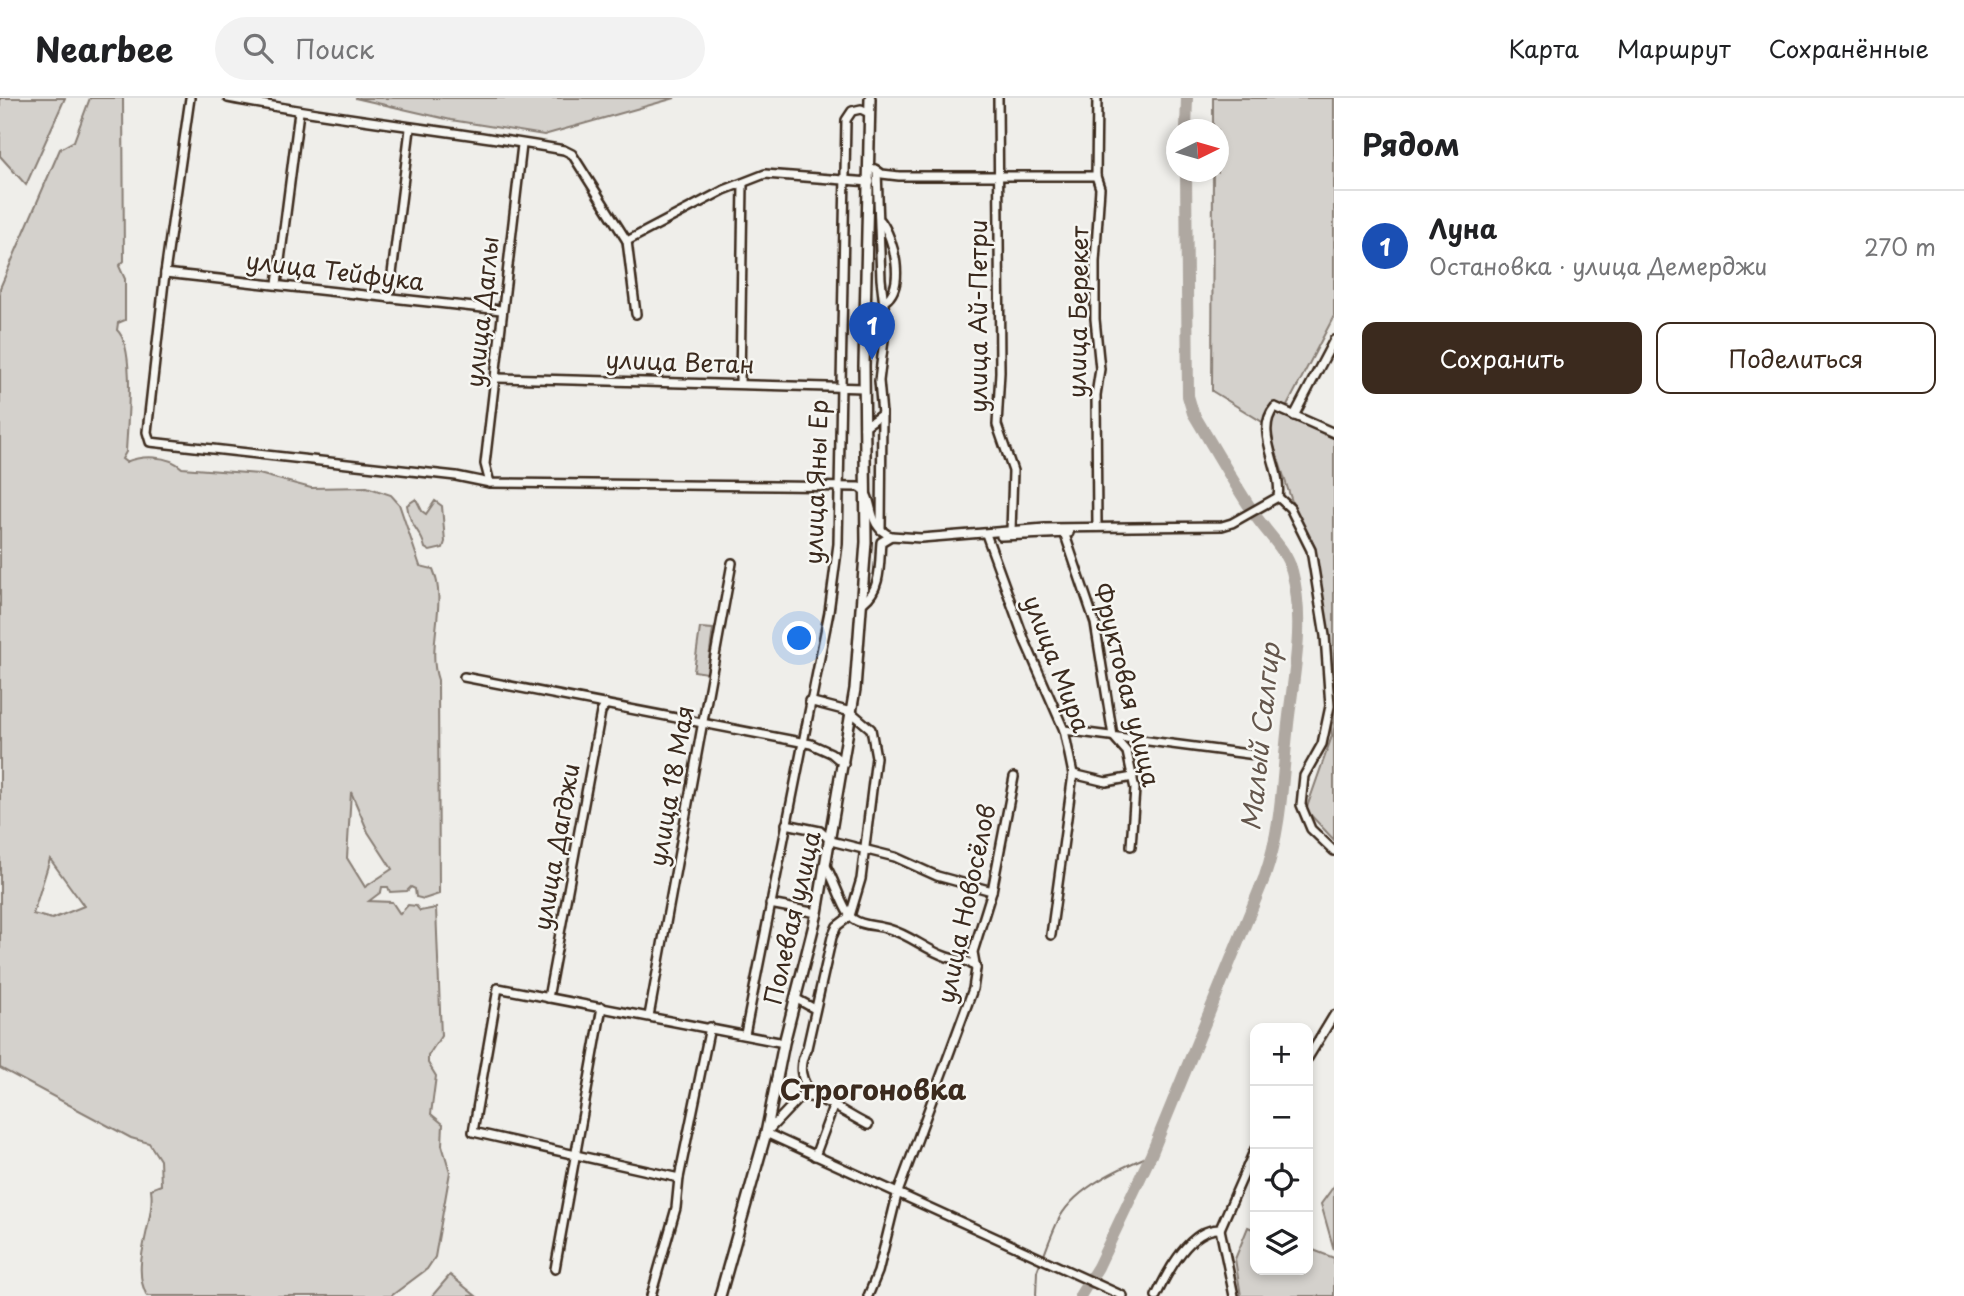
<!DOCTYPE html>
<html lang="ru">
<head>
<meta charset="utf-8">
<style>
  :root { --surface:#fff; --page:#f2f2f2; --text:#202124; --muted:#757577; --line:#e0e0e0; --accent:#3b2a1e }
  body { margin:0; font-family:"Playpen Sans",sans-serif; background:var(--page); color:var(--text) }
  .controls { position:absolute; right:21px; bottom:21px; display:grid; overflow:hidden; border-radius:14px; box-shadow:0 4px 10px #0003 }
  .controls button { width:63px; height:63px; display:grid; place-items:center; padding:0; border:0; border-bottom:2px solid var(--line); background:var(--surface); color:var(--text); font:35px sans-serif }
  .compass { position:absolute; left:1166px; top:21px; width:63px; height:63px; border-radius:50%; background:var(--surface); box-shadow:0 4px 10px #0003; rotate:85deg }
  .you { position:absolute; left:800px; top:541px; width:24px; height:24px; margin:-18px; border:5px solid #fff; border-radius:50%; background:#1a73e8; box-shadow:0 0 0 10px #1a73e833 }
  .badge { display:grid; place-items:center; width:46px; height:46px; border-radius:50%; background:var(--accent); color:#fff; font-size:23px; font-weight:700 }
  .pin { position:absolute; translate:-50% -58px; filter:drop-shadow(0 2px 4px #0008) }
  .pin::after { content:''; position:absolute; top:37px; width:24px; height:21px; background:inherit; clip-path:polygon(0 0,100% 0,50% 100%) }
  .list { margin:0; padding:0; list-style:none }
  h2 { display:flex; justify-content:space-between; align-items:center; height:91px; margin:0; padding:0 28px; font-size:30px }
  h2 small { font-size:23px; font-weight:400; color:var(--muted) }
  .list li { display:grid; grid-template-columns:46px 1fr auto; gap:21px; align-items:center; box-sizing:border-box; height:112px; padding:0 28px; border-top:2px solid var(--line) }
  .list b { display:block; font-size:26px; white-space:nowrap }
  .list p { margin:0; font-size:23px; white-space:nowrap; color:var(--muted) }
  .list em { font-size:23px; font-style:normal; color:var(--muted) }
  .actions { display:flex; gap:14px; padding:21px 28px }
  .actions a { flex:1; padding:16px 0; border:2px solid var(--accent); border-radius:14px; text-align:center; font-size:24px; color:var(--accent) }
  .actions .main { background:var(--accent); color:#fff }
  .icon { flex:none; width:38px; height:38px; fill:none; stroke:currentColor; stroke-width:2; stroke-linecap:round; stroke-linejoin:round }
  .map { position:relative; flex:none; width:1334px; height:1198px; overflow:hidden }
  header { display:flex; align-items:center; gap:42px; box-sizing:border-box; height:98px; padding:0 35px; background:var(--surface); border-bottom:2px solid var(--line) }
  header strong { font-size:33px }
  nav { display:flex; gap:38px; margin-inline-start:auto; font-size:24px }
  .search { width:490px; height:63px; background:var(--page); display:flex; align-items:center; gap:18px; box-sizing:border-box; padding:0 24px; border-radius:38px; color:var(--muted); font-size:26px }
  main { display:flex }
  aside { flex:1; background:var(--surface) }
  .map>svg:first-child { display:block }
  .green { fill:#d4d1cc; stroke:#887e75; stroke-width:2; fill-rule:evenodd }
  .lines { fill:none; stroke-linecap:round; stroke-linejoin:round }
  .stream { stroke:#81766d; stroke-width:2 }
  .river { stroke:#afa8a1; stroke-width:12 }
  .minor-casing { stroke:#3b2a1e; stroke-width:12 }
  .major-casing { stroke:#3b2a1e; stroke-width:14 }
  .minor { stroke:#f6f6f2; stroke-width:7 }
  .major { stroke:#f6f6f2; stroke-width:9 }
  .labels { text-anchor:middle; stroke-width:5; stroke-linejoin:round; paint-order:stroke }
  .street-label { font-size:24px; fill:#3b2a1e; stroke:#f6f6f2 }
  .water-label { font-size:26px; font-style:italic; fill:#64564c; stroke:#f6f6f2 }
  .quarter-label { font-size:28px; font-weight:bold; fill:#3b2a1e; stroke:#f6f6f2 }
</style>
</head>
<body>
<header>
<strong>Nearbee</strong>
<div class="search"><svg class="icon" aria-label="search" viewBox="0 0 24 24"><circle cx="10" cy="10" r="6"/><path d="M15 15l6 6"/></svg>Поиск</div>
<nav><a>Карта</a><a>Маршрут</a><a>Сохранённые</a></nav>
</header>
<main>
<div class="map">
<svg width="1334" height="1198" viewBox="0 0 1334 1198">
  <rect width="100%" height="100%" fill="#efeeea"/>
  <filter id="ink" filterUnits="userSpaceOnUse"><feTurbulence type="fractalNoise" baseFrequency=".0143" numOctaves="2"/><feDisplacementMap in="SourceGraphic" scale="14" xChannelSelector="R" yChannelSelector="G"/><feConvolveMatrix kernelMatrix="1 2 1 2 8 2 1 2 1" color-interpolation-filters="sRGB"/></filter>
  <g filter="url(#ink)">
    <!-- green -->
    <g class="green">
      <path d="M 0,0 L 65,0 L 26,87 L 0,58 Z"/>
      <path d="M 90,0 L 123,0 L 124,163 L 119,168 L 125,181 L 125,222 L 118,225 L 117,232 C 136,249 127,328 126,354 L 122,361 L 126,364 C 142,357 168,357 182,370 L 259,376 L 311,390 L 367,389 L 391,397 L 399,406 L 420,468 L 433,471 C 448,506 426,548 438,582 L 439,796 L 424,801 L 416,799 L 415,791 L 411,789 L 407,793 L 390,794 L 388,789 L 382,789 L 381,794 L 369,803 L 392,804 L 400,816 L 408,807 L 416,808 L 420,813 L 436,810 L 441,938 L 428,958 L 428,965 L 436,978 L 431,1016 L 443,1026 L 442,1047 L 450,1074 L 435,1159 L 427,1171 L 391,1198 L 147,1198 C 129,1165 156,1125 151,1091 L 161,1087 L 160,1062 L 149,1045 L 131,1040 L 0,970 L 0,190 L 60,51 L 74,43 ZM 351,694 L 368,734 L 392,771 L 365,789 L 347,760 ZM 50,761 L 84,808 L 52,821 L 33,816 Z"/>
      <path d="M 355,0 L 675,0 L 544,37 L 451,22 Z"/>
      <path d="M 1213,0 L 1334,0 L 1334,218 L 1287,308 L 1334,335 L 1334,742 L 1306,712 L 1332,638 L 1312,465 L 1267,327 L 1212,293 L 1213,74 L 1218,74 L 1218,32 L 1213,31 Z"/>
      <path d="M 416,401 L 422,413 L 426,416 L 435,403 L 442,408 L 445,444 L 443,450 L 430,453 L 425,450 C 421,431 410,431 407,407 Z"/>
      <path d="M 700,530 L 713,531 L 707,575 L 694,573 Z"/>
      <path d="M 1334,1088 L 1334,1152 L 1321,1106 Z"/>
      <path d="M 1248,1129 L 1255,1132 L 1255,1172 L 1308,1172 L 1308,1150 L 1334,1160 L 1334,1198 L 1241,1198 L 1235,1161 Z"/>
      <path d="M 450,1177 L 476,1198 L 432,1198 Z"/>
    </g>
    <g class="lines">
      <!-- stream -->
      <g class="stream">
        <path d="M 1043,1160 C 1048,1146 1053,1132 1060,1119 C 1077,1089 1120,1070 1151,1057"/>
        <path d="M 1036,1198 L 1037,1173 L 1040,1165"/>
      </g>
      <!-- river -->
      <g class="river">
        <path d="M 1186,32 L 1187,0"/>
        <path d="M 1080,1198 L 1098,1169 L 1151,1057 L 1265,778 C 1284,723 1282,667 1290,610 C 1296,565 1304,518 1292,473 C 1286,452 1269,437 1257,420 C 1234,386 1214,350 1193,315 L 1188,298 L 1186,74"/>
      </g>
      <!-- minor casing -->
      <g class="minor-casing">
        <g id="minor">
          <path d="M 190,0 L 165,175 L 147,334 L 150,344 L 456,378 L 490,385 L 859,389 C 877,399 864,427 891,438"/>
          <path d="M 228,0 C 340,22 452,32 564,52 L 572,56 L 627,143 L 636,216"/>
          <path d="M 998,0 L 1000,274 L 997,327 L 1013,373 L 1011,433"/>
          <path d="M 875,71 L 882,76 L 899,78 L 1096,78"/>
          <path d="M 877,73 L 881,181 L 886,225 L 879,283 L 882,316 L 881,432"/>
          <path d="M 881,123 C 894,141 906,188 885,203"/>
          <path d="M 627,143 L 724,92 L 765,76 L 870,84"/>
          <path d="M 165,175 L 501,212"/>
          <path d="M 277,186 L 299,14"/>
          <path d="M 389,200 L 410,31"/>
          <path d="M 496,280 L 864,290"/>
          <path d="M 740,286 L 743,85"/>
          <path d="M 1294,318 L 1334,242"/>
          <path d="M 864,329 L 882,316"/>
          <path d="M 490,385 L 485,366 L 522,47"/>
          <path d="M 1278,399 L 1290,410 L 1311,452 L 1325,538 L 1330,608 L 1322,646 L 1304,678 L 1301,707 L 1311,731 L 1334,753"/>
          <path d="M 1278,399 C 1283,370 1253,334 1275,309 L 1334,335"/>
          <path d="M 1097,429 L 1096,297 L 1100,271 L 1095,221 L 1095,164 L 1100,90 L 1096,78 L 1097,0"/>
          <path d="M 986,436 L 1025,543 L 1064,632 L 1073,676 L 1051,837"/>
          <path d="M 1065,437 L 1095,525 L 1113,638 L 1127,654 L 1135,691 L 1131,748"/>
          <path d="M 1001,438 L 1069,435"/>
          <path d="M 864,504 C 882,490 879,465 881,444 L 891,438 L 921,440 L 1045,430 L 1222,428 L 1232,425 L 1278,399"/>
          <path d="M 464,579 L 811,646 L 831,655 L 844,666"/>
          <path d="M 809,603 L 851,614 L 871,631 L 876,659 L 861,781 L 850,818 L 837,828 L 832,839 L 807,950 C 797,970 801,981 813,999"/>
          <path d="M 1064,632 L 1256,657"/>
          <path d="M 1073,676 L 1106,684 L 1133,679"/>
          <path d="M 786,726 L 820,733 L 831,743 L 895,759 L 937,778 L 992,793"/>
          <path d="M 826,768 C 834,781 844,814 853,821 C 862,828 877,827 889,831 C 910,837 926,852 947,859 C 959,863 967,860 976,870"/>
          <path d="M 770,806 L 817,815"/>
          <path d="M 548,900 L 601,614 L 606,606"/>
          <path d="M 795,900 L 813,910"/>
          <path d="M 649,918 L 732,465"/>
          <path d="M 710,929 L 679,1080 L 473,1034 L 498,890 L 784,945"/>
          <path d="M 745,936 L 829,514 L 838,446 L 846,22 L 852,13 L 861,11 L 869,15"/>
          <path d="M 1308,960 L 1334,917"/>
          <path d="M 868,1027 C 845,1016 826,999 801,998 L 766,1035 L 1123,1198"/>
          <path d="M 815,1058 L 833,1009"/>
          <path d="M 1220,1131 L 1234,1198"/>
          <path d="M 555,1171 L 602,909"/>
          <path d="M 651,1198 L 676,1110 L 679,1080"/>
          <path d="M 868,1198 L 878,1174 L 897,1097 L 973,891 L 976,871 L 973,854 L 992,793 L 1014,679"/>
          <path d="M 1156,1198 C 1168,1173 1190,1130 1220,1131 L 1255,1051"/>
        </g>
      </g>
      <!-- major casing -->
      <g class="major-casing">
        <path id="major" d="M 720,1198 L 766,1035 L 784,945 L 817,815 L 855,591 L 866,444 L 864,268 L 870,0"/>
      </g>
      <!-- minor -->
      <use href="#minor" class="minor"/>
      <!-- major -->
      <use href="#major" class="major"/>
    </g>
  </g>
  <g class="labels">
    <!-- street labels -->
    <g class="street-label">
      <text transform="translate(335 174) rotate(7)" y="8">улица Тейфука</text>
      <text transform="translate(483 214) rotate(-84)" y="8">улица Даглы</text>
      <text transform="translate(1079 214) rotate(-89)" y="8">улица Берекет</text>
      <text transform="translate(979 218) rotate(-90)" y="8">улица Ай-Петри</text>
      <text transform="translate(680 265) rotate(2)" y="8">улица Ветан</text>
      <text transform="translate(817 384) rotate(-88)" y="8">улица Яны Ер</text>
      <text transform="translate(1056 566) rotate(69)" y="8">улица Мира</text>
      <text transform="translate(1126 587) rotate(76)" y="8">Фруктовая улица</text>
      <text transform="translate(672 688) rotate(-80)" y="8">улица 18 Мая</text>
      <text transform="translate(557 749) rotate(-80)" y="8">улица Дагджи</text>
      <text transform="translate(967 806) rotate(-78)" y="8">улица Новосёлов</text>
      <text transform="translate(793 820) rotate(-77)" y="8">Полевая улица</text>
    </g>
    <!-- water labels -->
    <g class="water-label">
      <text transform="translate(1261 639) rotate(-84)" y="9">Малый Салгир</text>
    </g>
    <!-- quarter labels -->
    <g class="quarter-label">
      <text x="873" y="1002">Строгоновка</text>
    </g>
  </g>
</svg>
<div class="controls">
<button>+</button>
<button>−</button>
<button><svg class="icon" aria-label="locate" viewBox="0 0 24 24"><circle cx="12" cy="12" r="6"/><path d="M12 2v4M12 18v4M2 12h4M18 12h4"/></svg></button>
<button><svg class="icon" aria-label="layers" viewBox="0 0 24 24"><path d="M12 4l9 5-9 5-9-5zM3 14l9 5 9-5"/></svg></button>
</div>
<svg class="compass" viewBox="-18 -18 36 36"><path d="M0-13l5 13h-10z" fill="#e53935"/><path d="M0 13l5-13h-10z" fill="#757577"/></svg>
<div class="you"></div>
<div class="pin badge" style="left:872px;top:262px;background:#1a4fb4">1</div>
</div>
<aside>
<h2>Рядом<small></small></h2>
<ul class="list">
<li><span class="badge" style="background:#1a4fb4">1</span><div><b>Луна</b><p>Остановка · улица Демерджи</p></div><em>270 m</em></li>
</ul>
<div class="actions"><a class="main">Сохранить</a><a>Поделиться</a></div>
</aside>
</main>
</body>
</html>
